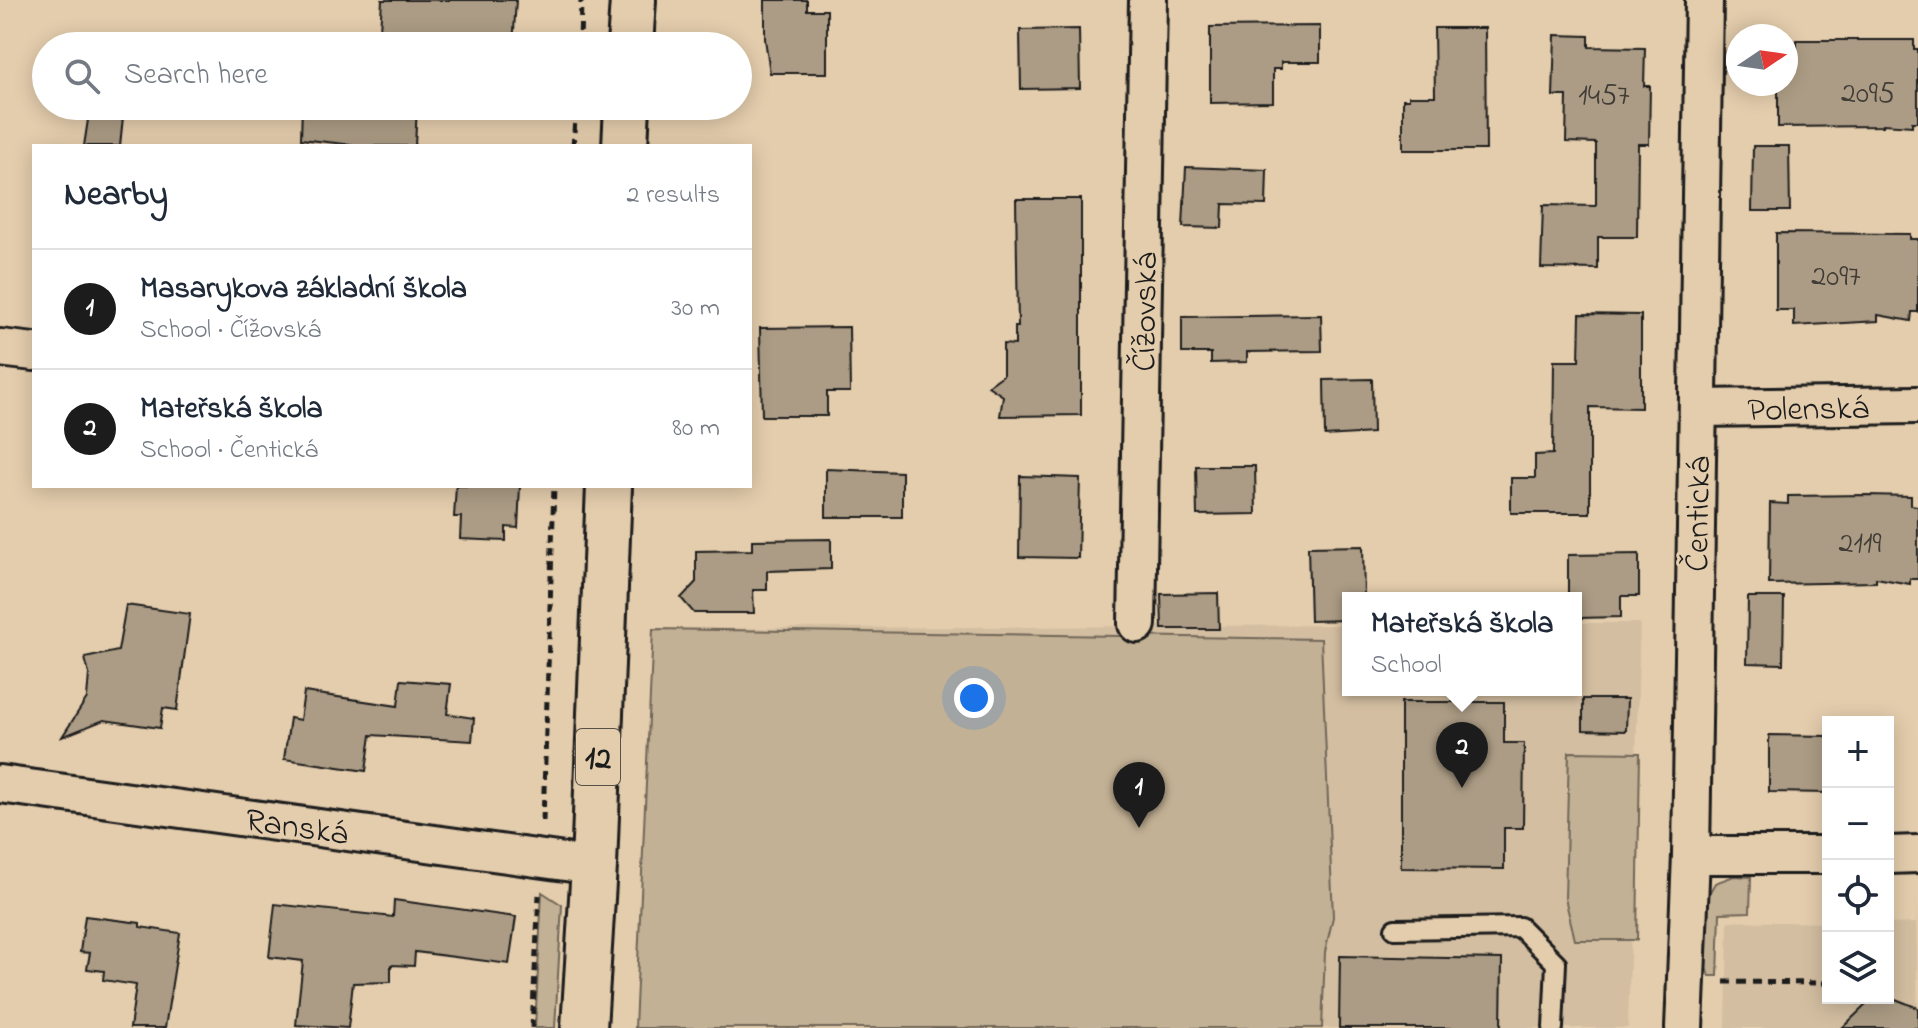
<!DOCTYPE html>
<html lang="en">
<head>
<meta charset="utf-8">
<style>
  :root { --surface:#fff; --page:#f6f6f7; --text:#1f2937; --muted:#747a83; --line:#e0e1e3; --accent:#1c1c1c }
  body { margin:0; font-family:"Indie Flower",sans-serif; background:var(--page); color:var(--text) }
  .controls { position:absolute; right:24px; bottom:24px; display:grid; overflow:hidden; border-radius:0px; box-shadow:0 4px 20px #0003 }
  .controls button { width:72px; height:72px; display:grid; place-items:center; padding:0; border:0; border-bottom:2px solid var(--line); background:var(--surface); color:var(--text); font:40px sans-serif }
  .compass { position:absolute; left:1726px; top:24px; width:72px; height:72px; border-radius:50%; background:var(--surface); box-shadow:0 4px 20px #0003; rotate:77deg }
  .you { position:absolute; left:974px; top:698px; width:28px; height:28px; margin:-20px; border:6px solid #fff; border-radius:50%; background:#1a73e8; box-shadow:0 0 0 12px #1a73e833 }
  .badge { display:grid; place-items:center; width:52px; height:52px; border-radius:50%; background:var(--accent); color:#fff; font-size:26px; font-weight:700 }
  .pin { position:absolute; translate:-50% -66px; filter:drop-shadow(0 2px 4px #0008) }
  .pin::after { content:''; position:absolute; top:42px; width:28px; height:24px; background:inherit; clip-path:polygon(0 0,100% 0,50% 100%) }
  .popup { position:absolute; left:1342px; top:592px; width:240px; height:104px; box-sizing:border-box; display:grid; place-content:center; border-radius:0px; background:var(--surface); filter:drop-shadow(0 2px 6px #0005); font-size:26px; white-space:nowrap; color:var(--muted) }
  .popup b { font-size:30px; color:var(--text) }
  .popup::after { content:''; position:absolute; left:50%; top:100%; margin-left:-16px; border:16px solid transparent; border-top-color:var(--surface) }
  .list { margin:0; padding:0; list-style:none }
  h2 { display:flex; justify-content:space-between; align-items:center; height:104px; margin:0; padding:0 32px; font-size:34px }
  h2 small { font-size:26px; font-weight:400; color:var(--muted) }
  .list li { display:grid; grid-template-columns:52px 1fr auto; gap:24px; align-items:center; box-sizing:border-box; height:120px; padding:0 32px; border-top:2px solid var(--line) }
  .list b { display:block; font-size:30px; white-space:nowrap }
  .list p { margin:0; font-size:26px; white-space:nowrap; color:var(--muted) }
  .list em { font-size:26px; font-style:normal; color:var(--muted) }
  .icon { flex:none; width:44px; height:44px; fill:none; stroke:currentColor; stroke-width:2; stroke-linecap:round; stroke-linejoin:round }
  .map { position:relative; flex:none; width:1918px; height:1028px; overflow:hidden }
  .search { position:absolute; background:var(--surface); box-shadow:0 4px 20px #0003; left:32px; top:32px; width:720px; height:88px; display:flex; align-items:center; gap:20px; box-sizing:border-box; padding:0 28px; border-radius:44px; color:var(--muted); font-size:30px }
  .panel { position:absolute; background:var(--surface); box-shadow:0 4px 20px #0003; left:32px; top:144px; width:720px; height:344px; border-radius:0px }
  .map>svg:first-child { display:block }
  .built { fill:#d3bea1 }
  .green { fill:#c3b195; stroke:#706658; stroke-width:2 }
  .building { fill:#ac9c85; stroke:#1c1c1c; stroke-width:2 }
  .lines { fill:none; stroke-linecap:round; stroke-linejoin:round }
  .service-casing { stroke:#1c1c1c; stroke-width:24 }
  .minor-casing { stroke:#1c1c1c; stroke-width:42 }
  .primary-casing { stroke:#1c1c1c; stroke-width:50 }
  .path { stroke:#1c1c1c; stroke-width:5; stroke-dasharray:8 6; stroke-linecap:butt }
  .service { stroke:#e4cdad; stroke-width:18 }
  .minor { stroke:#e4cdad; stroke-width:36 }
  .primary { stroke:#e4cdad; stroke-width:44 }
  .labels { text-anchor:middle; stroke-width:6; stroke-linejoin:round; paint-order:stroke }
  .number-label { font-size:30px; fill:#403c36 }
  .shield { fill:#e4cdad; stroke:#585148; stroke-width:2 }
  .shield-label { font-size:32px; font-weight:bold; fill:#1c1c1c }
  .street-label { font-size:34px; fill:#1c1c1c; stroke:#e4cdad }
</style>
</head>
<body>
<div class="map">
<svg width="1918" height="1028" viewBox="0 0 1918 1028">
  <rect width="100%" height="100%" fill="#e4cdad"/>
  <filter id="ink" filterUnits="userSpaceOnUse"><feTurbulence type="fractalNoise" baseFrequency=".0125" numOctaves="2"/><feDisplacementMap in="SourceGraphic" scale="16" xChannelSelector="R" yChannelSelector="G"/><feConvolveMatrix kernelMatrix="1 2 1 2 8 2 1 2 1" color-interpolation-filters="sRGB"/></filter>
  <g filter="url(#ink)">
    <!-- built -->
    <g class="built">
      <path d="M 1576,623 L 1640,623 L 1628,1028 L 635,1028 L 653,629 L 1348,625 L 1348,690 L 1576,690 Z"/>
      <path d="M 1916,886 L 1918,1028 L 1726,1028 L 1728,921 L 1828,923 L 1828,998 L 1888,998 L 1888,924 L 1916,923 Z"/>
    </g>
    <!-- green -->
    <g class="green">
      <path d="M 653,629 L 1321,639 L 1333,917 L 1325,952 L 1322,1028 L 635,1028 Z"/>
      <path d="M 1569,752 L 1640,753 L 1637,940 L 1575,940 L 1565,898 Z"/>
      <path d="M 1734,876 L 1751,877 L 1750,912 L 1720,913 L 1718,976 L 1710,976 L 1706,969 L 1707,897 L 1715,883 Z"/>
      <path d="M 542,892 L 562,905 L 555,1028 L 535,1028 Z"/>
    </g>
    <!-- building -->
    <g class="building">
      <path d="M 382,0 L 516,0 L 513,46 L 379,46 Z"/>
      <path d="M 765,0 L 807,0 L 807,10 L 827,10 L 827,73 L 770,73 L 765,39 Z"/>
      <path d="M 1320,26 L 1320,62 L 1281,62 L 1281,69 L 1273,69 L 1273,102 L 1210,103 L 1210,27 Z"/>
      <path d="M 1434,28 L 1485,28 L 1486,150 L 1403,150 L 1403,99 L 1409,99 L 1409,96 L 1435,96 Z"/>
      <path d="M 1079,29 L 1080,88 L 1021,89 L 1020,30 Z"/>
      <path d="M 1555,35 L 1589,36 L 1589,47 L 1645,48 L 1644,86 L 1650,86 L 1649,144 L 1638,144 L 1637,237 L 1598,237 L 1598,269 L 1541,268 L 1543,205 L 1596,206 L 1596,143 L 1566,142 L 1567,96 L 1553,96 Z"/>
      <path d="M 1797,40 L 1914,40 L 1914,49 L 1918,49 L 1918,122 L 1912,122 L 1912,126 L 1883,124 L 1883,126 L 1778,127 L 1778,84 L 1786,84 L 1786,47 L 1797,47 Z"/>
      <path d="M 302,106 L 417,106 L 415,146 L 362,146 L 301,139 Z"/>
      <path d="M 89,113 L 123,117 L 120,146 L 84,146 Z"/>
      <path d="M 1753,146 L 1789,146 L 1790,211 L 1752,211 Z"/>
      <path d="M 1186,167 L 1267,170 L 1266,205 L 1223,204 L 1222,228 L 1183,227 Z"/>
      <path d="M 1016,199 L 1081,199 L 1081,415 L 1000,416 L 1003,396 L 988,386 L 1003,375 L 1003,344 L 1015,345 L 1015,327 L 1018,327 Z"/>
      <path d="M 1776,233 L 1910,234 L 1910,239 L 1918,239 L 1918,312 L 1912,312 L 1911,321 L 1878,315 L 1878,321 L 1794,326 L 1794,310 L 1776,310 Z"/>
      <path d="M 1580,314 L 1641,315 L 1641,408 L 1590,407 L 1590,513 L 1511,513 L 1511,478 L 1535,478 L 1535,455 L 1553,454 L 1554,361 L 1579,361 Z"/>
      <path d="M 1321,315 L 1322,351 L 1247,352 L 1247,362 L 1211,363 L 1211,353 L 1182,353 L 1182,317 Z"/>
      <path d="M 849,327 L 850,392 L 827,392 L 827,416 L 762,416 L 760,328 Z"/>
      <path d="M 1372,379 L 1373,433 L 1325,436 L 1324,380 Z"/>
      <path d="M 1196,466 L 1255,466 L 1256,514 L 1197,515 Z"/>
      <path d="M 826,469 L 902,472 L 902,517 L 826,517 Z"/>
      <path d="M 1020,476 L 1080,478 L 1078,558 L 1019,557 Z"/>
      <path d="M 456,486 L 520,486 L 518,528 L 506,527 L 506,541 L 460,539 L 461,517 L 454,517 Z"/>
      <path d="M 1867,495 L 1911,496 L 1911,505 L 1918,506 L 1918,579 L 1910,579 L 1910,584 L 1876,578 L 1876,582 L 1769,584 L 1770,503 L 1788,504 L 1788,496 Z"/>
      <path d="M 831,539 L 831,569 L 767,571 L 767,590 L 753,590 L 754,613 L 694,613 L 681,598 L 696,582 L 696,551 L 752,550 L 752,540 Z"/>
      <path d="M 1363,546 L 1364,598 L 1348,598 L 1348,620 L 1310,621 L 1308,547 Z"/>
      <path d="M 1639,554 L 1639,596 L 1621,596 L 1621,617 L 1578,618 L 1578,596 L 1568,597 L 1568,555 Z"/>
      <path d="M 1218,593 L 1219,629 L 1162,629 L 1161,594 Z"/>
      <path d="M 1748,597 L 1784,597 L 1783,664 L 1747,663 Z"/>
      <path d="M 126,605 L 190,614 L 177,710 L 163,708 L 160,728 L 104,720 L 62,737 L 87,698 L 89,674 L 85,658 L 118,651 Z"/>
      <path d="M 401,680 L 451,684 L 447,714 L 474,718 L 472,741 L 371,735 L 366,771 L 284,759 L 290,718 L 300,720 L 304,692 L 398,706 Z"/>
      <path d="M 1583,699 L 1627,699 L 1626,731 L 1583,730 Z"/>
      <path d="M 1401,702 L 1504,702 L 1504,743 L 1524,743 L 1523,828 L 1504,828 L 1504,869 L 1401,868 Z"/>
      <path d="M 1769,735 L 1828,736 L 1828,793 L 1769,792 Z"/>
      <path d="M 394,900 L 516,917 L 509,964 L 415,952 L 414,966 L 391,965 L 391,982 L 353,983 L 348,1028 L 296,1025 L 303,961 L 269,957 L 275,904 L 393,917 Z"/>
      <path d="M 85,916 L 140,923 L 140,927 L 180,933 L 165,1028 L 130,1028 L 136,985 L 103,980 L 104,971 L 87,969 L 90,953 L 80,952 Z"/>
      <path d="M 1340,956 L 1502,959 L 1501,1028 L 1339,1028 Z"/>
      <path d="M 1888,996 L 1918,1008 L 1918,1028 L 1842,1028 L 1873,998 L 1888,998 Z"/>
    </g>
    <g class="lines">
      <!-- service casing -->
      <g class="service-casing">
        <path id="service" d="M 1395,929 L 1520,927 L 1556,963 L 1553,1028"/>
      </g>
      <!-- minor casing -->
      <g class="minor-casing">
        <g id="minor">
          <path d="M 0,348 L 34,352"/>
          <path d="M 1698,408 L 1918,405"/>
          <path d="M 1137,624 L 1148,0"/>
          <path d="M 0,784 L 594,866"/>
          <path d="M 1691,855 L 1828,855"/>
          <path d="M 1888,855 L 1918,854"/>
          <path d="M 1684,1028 L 1691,855 L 1704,0"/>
        </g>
      </g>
      <!-- primary casing -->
      <g class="primary-casing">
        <g id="primary">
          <path d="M 630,46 L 633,0"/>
          <path d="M 625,146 L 627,106"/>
          <path d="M 584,1028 L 594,866 L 609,486"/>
        </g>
      </g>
      <!-- path -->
      <g class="path">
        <path d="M 580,46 L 581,0"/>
        <path d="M 573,146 L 576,106"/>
        <path d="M 543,821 L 554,486"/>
        <path d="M 1724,982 L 1828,983"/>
        <path d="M 1854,998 L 1864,1006"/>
        <path d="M 532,1028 L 539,895"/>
      </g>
      <!-- service -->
      <use href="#service" class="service"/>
      <!-- minor -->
      <use href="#minor" class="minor"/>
      <!-- primary -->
      <use href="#primary" class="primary"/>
    </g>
  </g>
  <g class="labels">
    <!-- number labels -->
    <g class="number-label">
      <text x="1868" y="102">2095</text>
      <text x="1604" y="104">1457</text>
      <text x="1836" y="285">2097</text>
      <text x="1860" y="552">2119</text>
    </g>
    <!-- shield labels -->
    <rect class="shield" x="576" y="729" width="44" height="56" rx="6"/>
    <g class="shield-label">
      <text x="598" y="768">12</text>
    </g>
    <!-- street labels -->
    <g class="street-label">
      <text transform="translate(1143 312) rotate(-89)" y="12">Čížovská</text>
      <text transform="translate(1808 407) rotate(-1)" y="12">Polenská</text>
      <text transform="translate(1696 514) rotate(-89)" y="12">Čentická</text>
      <text transform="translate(297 825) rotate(8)" y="12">Ranská</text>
    </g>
  </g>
</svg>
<div class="controls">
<button>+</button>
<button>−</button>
<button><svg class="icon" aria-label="locate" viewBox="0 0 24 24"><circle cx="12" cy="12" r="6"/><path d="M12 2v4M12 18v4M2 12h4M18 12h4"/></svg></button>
<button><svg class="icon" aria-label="layers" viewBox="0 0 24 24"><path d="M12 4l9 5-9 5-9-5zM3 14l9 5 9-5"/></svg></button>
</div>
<svg class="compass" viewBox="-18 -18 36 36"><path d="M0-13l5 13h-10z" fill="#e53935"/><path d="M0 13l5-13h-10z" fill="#747a83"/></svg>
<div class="you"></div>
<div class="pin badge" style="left:1139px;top:828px">1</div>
<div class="pin badge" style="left:1462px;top:788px">2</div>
<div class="popup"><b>Mateřská škola</b>School</div>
<div class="search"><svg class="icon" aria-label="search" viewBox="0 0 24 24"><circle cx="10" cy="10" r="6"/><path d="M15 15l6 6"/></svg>Search here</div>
<section class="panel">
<h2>Nearby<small>2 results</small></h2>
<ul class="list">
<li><span class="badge">1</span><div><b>Masarykova základní škola</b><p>School · Čížovská</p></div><em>30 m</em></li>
<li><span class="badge">2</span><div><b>Mateřská škola</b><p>School · Čentická</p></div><em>80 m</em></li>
</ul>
</section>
</div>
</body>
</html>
